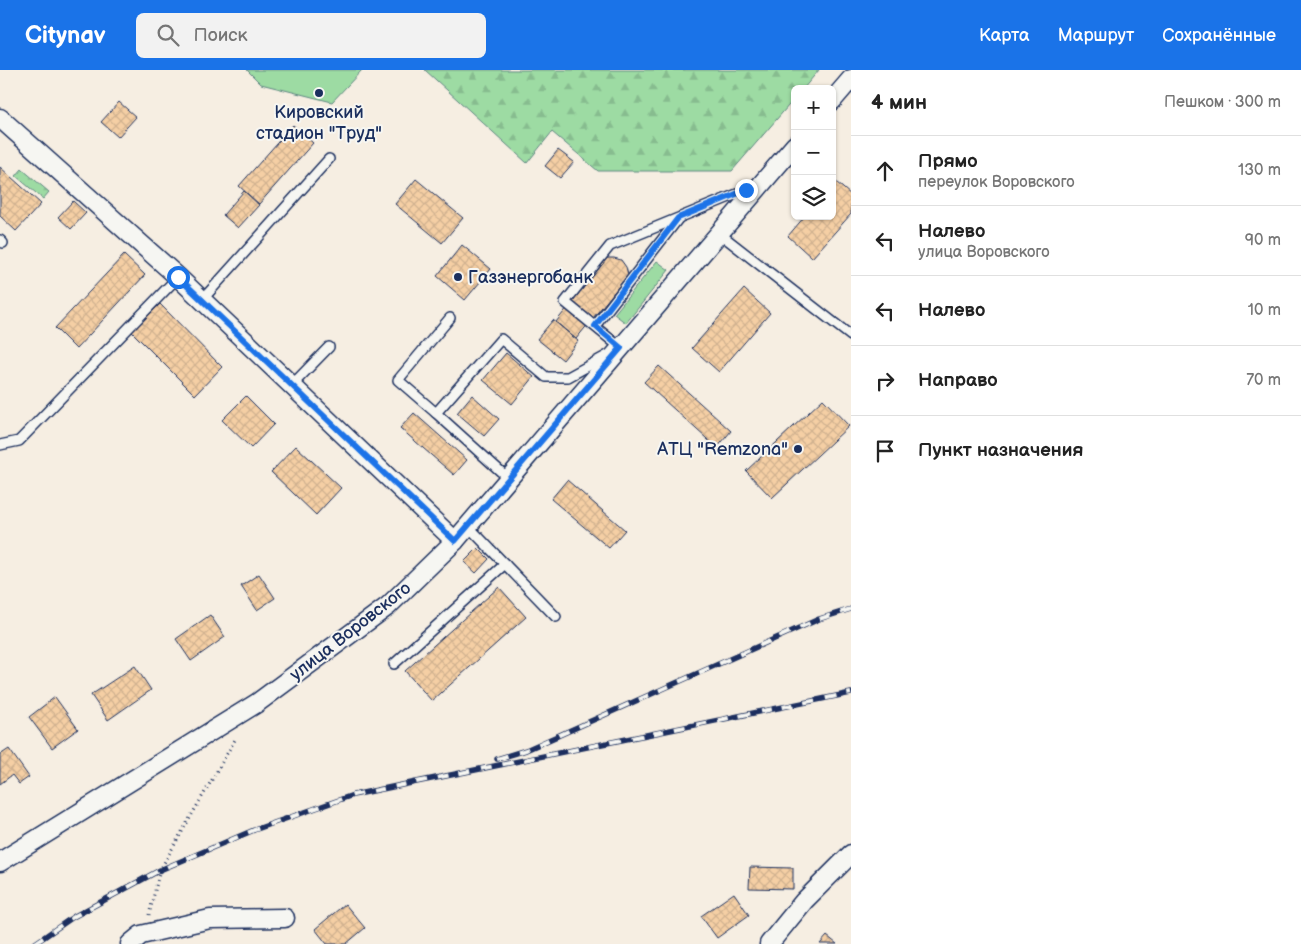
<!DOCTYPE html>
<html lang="ru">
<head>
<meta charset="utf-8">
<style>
  :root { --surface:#fff; --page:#f2f2f2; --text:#222; --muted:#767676; --line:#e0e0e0; --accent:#1a73e8 }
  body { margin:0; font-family:"Balsamiq Sans",sans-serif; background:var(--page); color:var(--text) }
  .controls { position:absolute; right:15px; top:15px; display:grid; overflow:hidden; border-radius:8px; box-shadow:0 1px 4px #0004 }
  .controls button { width:45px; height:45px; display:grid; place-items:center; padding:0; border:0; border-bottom:1px solid var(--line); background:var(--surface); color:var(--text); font:25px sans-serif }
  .stop { position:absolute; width:15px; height:15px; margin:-11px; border:4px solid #1a73e8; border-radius:50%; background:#fff }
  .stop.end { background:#1a73e8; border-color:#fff; box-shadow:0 1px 5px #0008 }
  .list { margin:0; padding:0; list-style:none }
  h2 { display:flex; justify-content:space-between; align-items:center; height:65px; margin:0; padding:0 20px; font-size:21px }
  h2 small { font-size:16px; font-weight:400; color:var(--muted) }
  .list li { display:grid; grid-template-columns:32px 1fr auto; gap:15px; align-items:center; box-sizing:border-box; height:70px; padding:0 20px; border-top:1px solid var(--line) }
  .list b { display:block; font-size:19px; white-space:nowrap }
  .list p { margin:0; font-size:16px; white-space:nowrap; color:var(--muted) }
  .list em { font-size:16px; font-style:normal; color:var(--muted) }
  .icon { flex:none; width:28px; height:28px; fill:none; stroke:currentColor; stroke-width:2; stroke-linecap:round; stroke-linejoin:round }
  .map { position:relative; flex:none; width:851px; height:874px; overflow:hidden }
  header { display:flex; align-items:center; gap:30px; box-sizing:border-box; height:70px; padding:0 25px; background:var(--accent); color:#fff }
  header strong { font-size:24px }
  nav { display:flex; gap:28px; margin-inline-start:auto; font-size:18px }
  .search { width:350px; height:45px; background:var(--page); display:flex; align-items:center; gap:12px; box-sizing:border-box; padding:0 18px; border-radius:8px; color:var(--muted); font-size:19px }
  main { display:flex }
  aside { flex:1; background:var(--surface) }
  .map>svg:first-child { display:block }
  .grass { fill:#9ddba3; stroke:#5c8580 }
  .forest { fill:url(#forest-firs); stroke:#5c8580 }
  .building { fill:url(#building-cross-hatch); stroke:#1b2f5e }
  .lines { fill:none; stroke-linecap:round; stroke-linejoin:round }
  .lane-casing { stroke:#1b2f5e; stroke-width:12 }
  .street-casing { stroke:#1b2f5e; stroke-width:21 }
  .path { stroke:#1b2f5e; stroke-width:3; stroke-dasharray:1 4; stroke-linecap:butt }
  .lane { stroke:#f6f6f2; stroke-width:9 }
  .street { stroke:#f6f6f2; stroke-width:18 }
  .rail-casing { stroke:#1b2f5e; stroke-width:5.5 }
  .rail { stroke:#f6f6f2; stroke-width:4; stroke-dasharray:11; stroke-linecap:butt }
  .route { stroke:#1a73e8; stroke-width:6 }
  .poi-dot { fill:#1b2f5e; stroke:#f6f6f2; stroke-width:2 }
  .labels { text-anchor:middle; stroke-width:4; stroke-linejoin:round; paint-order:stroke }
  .poi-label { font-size:18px; fill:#1b2f5e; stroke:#f6f6f2 }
  .street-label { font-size:18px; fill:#1b2f5e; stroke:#f6f6f2 }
</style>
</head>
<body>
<header>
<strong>Citynav</strong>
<div class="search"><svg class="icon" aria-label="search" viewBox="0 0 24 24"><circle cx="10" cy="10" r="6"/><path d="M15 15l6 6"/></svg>Поиск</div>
<nav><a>Карта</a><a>Маршрут</a><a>Сохранённые</a></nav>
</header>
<main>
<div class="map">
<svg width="851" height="874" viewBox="0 0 851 874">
  <defs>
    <pattern id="forest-firs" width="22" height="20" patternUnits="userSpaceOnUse" patternTransform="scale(1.25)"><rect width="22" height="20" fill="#9ddba3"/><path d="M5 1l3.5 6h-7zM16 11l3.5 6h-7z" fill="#87bc8f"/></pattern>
    <pattern id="building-cross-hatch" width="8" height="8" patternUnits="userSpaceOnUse" patternTransform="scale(1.25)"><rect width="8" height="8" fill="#f5cfa4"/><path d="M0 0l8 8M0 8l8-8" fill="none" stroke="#d1b290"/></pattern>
  </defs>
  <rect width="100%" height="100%" fill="#f6eee2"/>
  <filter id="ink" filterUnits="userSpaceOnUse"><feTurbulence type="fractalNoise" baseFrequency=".02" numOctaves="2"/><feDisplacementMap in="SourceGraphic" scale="10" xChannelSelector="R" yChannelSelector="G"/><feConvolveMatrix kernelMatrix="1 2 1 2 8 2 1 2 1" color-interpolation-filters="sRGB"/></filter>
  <g filter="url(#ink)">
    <!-- grass -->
    <g class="grass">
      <path d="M 247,0 L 362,0 L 332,32 L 261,14 Z"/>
      <path d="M 657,191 L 669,200 L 626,253 L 614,244 Z"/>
    </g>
    <!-- forest -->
    <g class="forest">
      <path d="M 425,0 L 819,0 L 803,19 L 795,19 L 795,28 L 732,101 L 598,101 L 552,62 L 527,93 Z"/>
      <path d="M 22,99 L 49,122 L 43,129 L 16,106 Z"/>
    </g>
    <!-- building -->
    <g class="building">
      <path d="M 119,32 L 136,47 L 118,67 L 101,52 Z"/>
      <path d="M 293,55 L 313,73 L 259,134 L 239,116 Z"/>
      <path d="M 558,80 L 574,92 L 560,108 L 545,96 Z"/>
      <path d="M 0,97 L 41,134 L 16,161 L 0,146 Z"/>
      <path d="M 416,109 L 463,148 L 442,173 L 395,134 Z"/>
      <path d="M 836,112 L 851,125 L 851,144 L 812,188 L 788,166 L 805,146 L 832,146 L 832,116 Z"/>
      <path d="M 244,121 L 259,135 L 238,158 L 223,145 Z"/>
      <path d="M 73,131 L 86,143 L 71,159 L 58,147 Z"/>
      <path d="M 462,175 L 491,199 L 465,230 L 437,206 Z"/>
      <path d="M 124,185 L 145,205 L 76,279 L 55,258 Z"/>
      <path d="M 607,188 L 614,188 L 621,190 L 626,197 L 628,205 L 576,269 L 556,252 Z"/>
      <path d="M 744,219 L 770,243 L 719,302 L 692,278 Z"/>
      <path d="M 160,234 L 222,297 L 195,325 L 132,262 Z"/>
      <path d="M 553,250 L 578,271 L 563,290 L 537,269 Z"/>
      <path d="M 506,283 L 534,307 L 512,334 L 483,310 Z"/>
      <path d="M 659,296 L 731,361 L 717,378 L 644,312 Z"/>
      <path d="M 472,325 L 499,349 L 484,366 L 457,343 Z"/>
      <path d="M 246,326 L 274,354 L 251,378 L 222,350 Z"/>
      <path d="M 823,329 L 849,356 L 772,428 L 746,401 Z"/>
      <path d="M 414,343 L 467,390 L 454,405 L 400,358 Z"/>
      <path d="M 296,376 L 341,418 L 316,445 L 271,402 Z"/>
      <path d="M 567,410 L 625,460 L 609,478 L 551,429 Z"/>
      <path d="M 478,478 L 489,489 L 476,503 L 464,492 Z"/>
      <path d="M 259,504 L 275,528 L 257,540 L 241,516 Z"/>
      <path d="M 499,517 L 526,547 L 432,631 L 405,601 Z"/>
      <path d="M 210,545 L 225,567 L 191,591 L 176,569 Z"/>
      <path d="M 135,596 L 151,620 L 108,650 L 91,625 Z"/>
      <path d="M 55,627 L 78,659 L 52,678 L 29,647 Z"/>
      <path d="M 9,679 L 29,707 L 19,714 L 12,705 L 0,714 L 0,685 Z"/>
      <path d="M 750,797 L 793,798 L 793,819 L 749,818 Z"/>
      <path d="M 734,823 L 749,845 L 717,868 L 701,846 Z"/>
      <path d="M 345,834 L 365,858 L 346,874 L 327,874 L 315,859 Z"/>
      <path d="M 827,866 L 837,874 L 820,874 Z"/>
    </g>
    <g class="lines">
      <!-- lane casing -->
      <g class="lane-casing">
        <g id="lane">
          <path d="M 719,163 L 851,266"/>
          <path d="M 0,170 L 3,173"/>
          <path d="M 202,230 L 329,89"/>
          <path d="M 595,256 L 678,149"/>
          <path d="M 619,279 L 621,278 L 565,232 L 610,176 L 754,117"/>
          <path d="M 292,315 L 329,277"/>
          <path d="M 436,343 L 398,310 L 450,248"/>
          <path d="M 0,375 L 19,371 L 178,207"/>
          <path d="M 509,409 L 436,343 L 501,269 L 546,307 L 568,307 L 608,285"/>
          <path d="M 468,456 L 556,547"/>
          <path d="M 394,594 L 505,494"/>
        </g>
      </g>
      <!-- street casing -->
      <g class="street-casing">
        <g id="street">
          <path d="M 832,31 L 851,9"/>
          <path d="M 0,48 L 178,207 L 455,471"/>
          <path d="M 0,792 L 257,633 L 388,536 L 455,471 L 795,75"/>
          <path d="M 130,874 L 141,865 L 210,849 L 285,848"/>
          <path d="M 769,874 L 804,831 L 851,784"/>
        </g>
      </g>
      <!-- path -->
      <path class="path" d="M 149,845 L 160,800 L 236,668"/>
      <!-- lane -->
      <use href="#lane" class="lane"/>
      <!-- street -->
      <use href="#street" class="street"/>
      <!-- rail casing -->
      <g class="rail-casing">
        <g id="rail">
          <path d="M 497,689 L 526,680 L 819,549 L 851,539"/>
          <path d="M 34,874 L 73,847 L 160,800 L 254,760 L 353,725 L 851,623"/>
        </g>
      </g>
      <!-- rail -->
      <use href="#rail" class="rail"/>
    </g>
  </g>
  <g class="lines" filter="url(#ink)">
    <!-- route -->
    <path class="route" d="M 178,207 L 455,471 L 621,278 L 595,256 L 678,148 L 746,120"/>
  </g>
  <!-- markers -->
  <g class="poi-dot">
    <circle cx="319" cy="23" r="5"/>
    <circle cx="458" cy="207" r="5"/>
    <circle cx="798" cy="379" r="5"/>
  </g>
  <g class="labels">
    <!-- poi labels -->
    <g class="poi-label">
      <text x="319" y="48">Кировский<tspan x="319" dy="21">стадион "Труд"</tspan></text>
      <text x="468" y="213" text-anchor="start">Газэнергобанк</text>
      <text x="788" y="385" text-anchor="end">АТЦ "Remzona"</text>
    </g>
    <!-- street labels -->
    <g class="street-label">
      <text transform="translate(350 561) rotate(-38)" y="6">улица Воровского</text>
    </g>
  </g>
</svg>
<div class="controls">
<button>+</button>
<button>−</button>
<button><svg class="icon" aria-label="layers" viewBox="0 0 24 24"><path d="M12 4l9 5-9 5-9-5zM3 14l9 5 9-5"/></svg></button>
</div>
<div class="stop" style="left:178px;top:207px"></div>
<div class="stop end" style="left:746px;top:120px"></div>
</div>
<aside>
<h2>4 мин<small>Пешком · 300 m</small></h2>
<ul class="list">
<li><svg class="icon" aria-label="ahead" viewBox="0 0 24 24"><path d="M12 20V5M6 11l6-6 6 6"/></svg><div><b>Прямо</b><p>переулок Воровского</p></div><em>130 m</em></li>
<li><svg class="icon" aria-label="left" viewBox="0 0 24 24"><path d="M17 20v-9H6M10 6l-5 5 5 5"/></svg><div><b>Налево</b><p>улица Воровского</p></div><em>90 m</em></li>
<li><svg class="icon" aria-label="left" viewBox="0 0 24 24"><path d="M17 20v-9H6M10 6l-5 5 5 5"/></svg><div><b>Налево</b></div><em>10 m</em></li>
<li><svg class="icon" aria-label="right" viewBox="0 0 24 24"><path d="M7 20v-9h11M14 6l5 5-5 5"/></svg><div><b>Направо</b></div><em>70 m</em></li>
<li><svg class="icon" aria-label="arrive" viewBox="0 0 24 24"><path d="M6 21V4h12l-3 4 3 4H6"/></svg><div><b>Пункт назначения</b></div></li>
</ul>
</aside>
</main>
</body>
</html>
